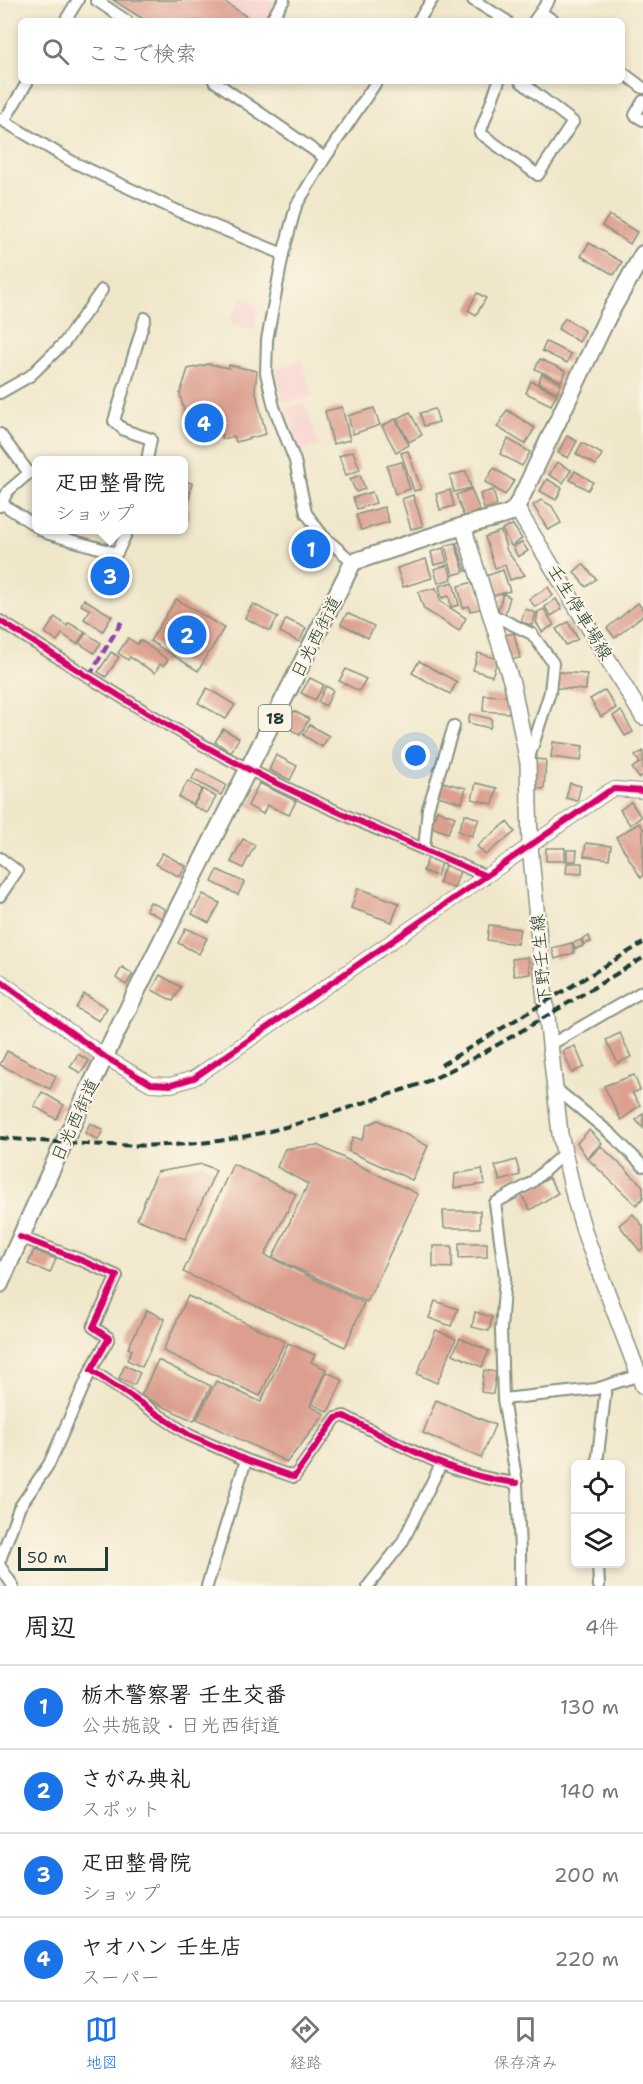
<!DOCTYPE html>
<html lang="ja">
<head>
<meta charset="utf-8">
<style>
  :root { --surface:#fff; --page:#f2f2f2; --text:#202124; --muted:#757577; --line:#e0e0e0; --accent:#1a73e8 }
  body { margin:0; font-family:"Shantell Sans","Klee One",sans-serif; background:var(--page); color:var(--text) }
  .controls { position:absolute; right:18px; bottom:18px; display:grid; overflow:hidden; border-radius:9px; box-shadow:0 3px 9px #0003 }
  .controls button { width:54px; height:54px; display:grid; place-items:center; padding:0; border:0; border-bottom:2px solid var(--line); background:var(--surface); color:var(--text); font:30px sans-serif }
  .scale { position:absolute; left:18px; bottom:15px; width:90px; box-sizing:border-box; padding-left:6px; border:3px solid #1f3d34; border-top:0; font-size:16px; line-height:21px; white-space:nowrap; color:#1f3d34; -webkit-text-stroke:4px #fcf5e5; paint-order:stroke }
  .you { position:absolute; left:416px; top:756px; width:21px; height:21px; margin:-15px; border:4px solid #fff; border-radius:50%; background:#1a73e8; box-shadow:0 0 0 9px #1a73e833 }
  .badge { display:grid; place-items:center; width:39px; height:39px; border-radius:50%; background:var(--accent); color:#fff; font-size:20px; font-weight:700 }
  .pin { position:absolute; translate:-50% -50%; border:3px solid #fff; box-shadow:0 2px 6px #0006 }
  .popup { position:absolute; left:32px; top:456px; width:156px; height:78px; box-sizing:border-box; display:grid; place-content:center; border-radius:9px; background:var(--surface); filter:drop-shadow(0 2px 4px #0005); font-size:20px; white-space:nowrap; color:var(--muted) }
  .popup b { font-size:22px; color:var(--text) }
  .popup::after { content:''; position:absolute; left:50%; top:100%; margin-left:-12px; border:12px solid transparent; border-top-color:var(--surface) }
  .list { margin:0; padding:0; list-style:none }
  h2 { display:flex; justify-content:space-between; align-items:center; height:78px; margin:0; padding:0 24px; font-size:26px }
  h2 small { font-size:20px; font-weight:400; color:var(--muted) }
  .list li { display:grid; grid-template-columns:39px 1fr auto; gap:18px; align-items:center; box-sizing:border-box; height:84px; padding:0 24px; border-top:2px solid var(--line) }
  .list b { display:block; font-size:22px; white-space:nowrap }
  .list p { margin:0; font-size:20px; white-space:nowrap; color:var(--muted) }
  .list em { font-size:20px; font-style:normal; color:var(--muted) }
  .icon { flex:none; width:33px; height:33px; fill:none; stroke:currentColor; stroke-width:2; stroke-linecap:round; stroke-linejoin:round }
  .map { position:relative; flex:none; width:643px; height:1586px; overflow:hidden }
  .search { position:absolute; background:var(--surface); box-shadow:0 3px 9px #0003; left:18px; right:18px; top:18px; height:66px; display:flex; align-items:center; gap:15px; box-sizing:border-box; padding:0 21px; border-radius:9px; color:var(--muted); font-size:22px }
  .sheet { height:414px; background:var(--surface) }
  nav { display:flex; justify-content:space-around; align-items:center; box-sizing:border-box; height:84px; border-top:2px solid var(--line); background:var(--surface); font-size:16px; color:var(--muted) }
  nav a { display:grid; justify-items:center; gap:3px }
  nav .on { color:var(--accent) }
  .map>svg:first-child { display:block }
  .built { fill:#f7d0cd }
  .building { fill:#dc9e8e }
  .lines { fill:none; stroke-linecap:round; stroke-linejoin:round }
  .minor-casing { stroke:#889280; stroke-width:14 }
  .tertiary-casing { stroke:#889280; stroke-width:16 }
  .secondary-casing { stroke:#889280; stroke-width:18 }
  .primary-casing { stroke:#889280; stroke-width:20 }
  .minor { stroke:#fff; stroke-width:10 }
  .tertiary { stroke:#fff; stroke-width:14 }
  .secondary { stroke:#fff; stroke-width:15 }
  .primary { stroke:#fff; stroke-width:16 }
  .rail { stroke:#1f3d34; stroke-width:4; stroke-dasharray:9 4.5; stroke-linecap:butt }
  .quiet { stroke:#8e44ad; stroke-width:4.5; stroke-dasharray:9 4.5; stroke-linecap:butt }
  .cycleway-casing { stroke:#fcf5e5; stroke-width:10 }
  .cycleway { stroke:#d6006c; stroke-width:6 }
  .labels { text-anchor:middle; stroke-width:4.5; stroke-linejoin:round; paint-order:stroke }
  .shield { fill:#fcf5e5; stroke:#617469; stroke-width:1.5 }
  .shield-label { font-size:16px; font-weight:bold; fill:#1f3d34 }
  .street-label { font-size:18px; fill:#1f3d34; stroke:#fcf5e5 }
</style>
</head>
<body>
<div class="map">
<svg width="643" height="1586" viewBox="0 0 643 1586">
  <rect width="100%" height="100%" fill="#fcf5e5"/>
  <filter id="ink" filterUnits="userSpaceOnUse"><feTurbulence type="fractalNoise" baseFrequency=".0167" numOctaves="2"/><feDisplacementMap in="SourceGraphic" scale="12" xChannelSelector="R" yChannelSelector="G"/><feConvolveMatrix kernelMatrix="1 2 1 2 8 2 1 2 1" color-interpolation-filters="sRGB"/></filter>
  <filter id="wash" filterUnits="userSpaceOnUse"><feTurbulence type="fractalNoise" baseFrequency=".008" numOctaves="4" result="noise"/><feDisplacementMap in="SourceGraphic" scale="24" xChannelSelector="R" yChannelSelector="G"/><feGaussianBlur stdDeviation="1.35" result="paint"/><feColorMatrix in="noise" values="0 0 0 0 0 0 0 0 0 0 0 0 0 0 0 0 0 1.4 0 .05"/><feComposite in="paint" operator="in"/></filter>
  <g filter="url(#wash)">
    <rect width="100%" height="100%" fill="#f0e7cb"/>
    <!-- built -->
    <g class="built">
      <path d="M 113,0 L 279,0 L 264,21 L 146,21 Z"/>
      <path d="M 242,298 L 258,306 L 254,330 L 244,329 L 229,321 Z"/>
      <path d="M 302,361 L 313,396 L 284,403 L 275,369 Z"/>
      <path d="M 305,403 L 319,446 L 300,451 L 286,408 Z"/>
    </g>
    <g id="blocks">
      <!-- building -->
      <g class="building">
        <path d="M 113,0 L 222,0 L 253,21 L 146,21 Z"/>
        <path d="M 609,215 L 637,232 L 630,244 L 602,226 Z"/>
        <path d="M 589,243 L 622,262 L 614,275 L 581,256 Z"/>
        <path d="M 477,293 L 486,298 L 476,315 L 468,310 Z"/>
        <path d="M 565,318 L 585,331 L 579,342 L 558,329 Z"/>
        <path d="M 546,342 L 571,354 L 567,363 L 542,351 Z"/>
        <path d="M 540,359 L 566,371 L 561,381 L 535,369 Z"/>
        <path d="M 209,364 L 229,368 L 229,365 L 257,371 L 255,389 L 266,434 L 236,442 L 234,436 L 223,439 L 221,434 L 216,435 L 214,429 L 190,436 L 180,394 L 188,369 Z"/>
        <path d="M 542,374 L 561,383 L 557,392 L 538,383 Z"/>
        <path d="M 531,381 L 557,394 L 551,405 L 526,393 Z"/>
        <path d="M 342,407 L 350,440 L 333,444 L 325,411 Z"/>
        <path d="M 374,408 L 380,425 L 353,434 L 348,416 Z"/>
        <path d="M 435,409 L 439,422 L 424,426 L 420,413 Z"/>
        <path d="M 507,410 L 535,428 L 525,444 L 497,427 Z"/>
        <path d="M 410,412 L 422,435 L 409,442 L 397,419 Z"/>
        <path d="M 395,419 L 409,445 L 396,452 L 382,426 Z"/>
        <path d="M 567,436 L 577,441 L 568,458 L 558,453 Z"/>
        <path d="M 508,439 L 530,452 L 522,466 L 500,454 Z"/>
        <path d="M 582,443 L 602,454 L 596,465 L 576,454 Z"/>
        <path d="M 353,451 L 360,470 L 346,475 L 339,456 Z"/>
        <path d="M 408,451 L 421,489 L 414,491 L 401,453 Z"/>
        <path d="M 402,462 L 410,489 L 395,494 L 387,466 Z"/>
        <path d="M 557,462 L 571,470 L 563,483 L 549,475 Z"/>
        <path d="M 494,468 L 514,481 L 505,495 L 485,482 Z"/>
        <path d="M 466,471 L 471,488 L 454,492 L 450,476 Z"/>
        <path d="M 575,471 L 593,482 L 588,490 L 570,480 Z"/>
        <path d="M 360,475 L 365,489 L 356,492 L 350,479 Z"/>
        <path d="M 547,479 L 562,488 L 556,500 L 540,491 Z"/>
        <path d="M 184,481 L 192,483 L 188,505 L 184,504 Z"/>
        <path d="M 471,489 L 480,511 L 464,517 L 456,495 Z"/>
        <path d="M 450,490 L 454,506 L 440,510 L 436,494 Z"/>
        <path d="M 493,490 L 497,505 L 484,509 L 480,494 Z"/>
        <path d="M 372,492 L 376,503 L 357,509 L 353,498 Z"/>
        <path d="M 413,495 L 423,526 L 411,529 L 402,499 Z"/>
        <path d="M 541,500 L 552,506 L 561,523 L 548,530 L 533,505 Z"/>
        <path d="M 184,507 L 189,508 L 187,521 L 184,520 Z"/>
        <path d="M 384,507 L 389,522 L 361,530 L 356,515 Z"/>
        <path d="M 513,525 L 522,539 L 511,546 L 502,529 Z"/>
        <path d="M 501,531 L 507,551 L 525,575 L 510,580 L 505,565 L 495,568 L 485,537 Z"/>
        <path d="M 465,540 L 474,568 L 466,571 L 456,543 Z"/>
        <path d="M 522,542 L 528,551 L 518,557 L 513,547 Z"/>
        <path d="M 455,543 L 464,572 L 453,575 L 445,546 Z"/>
        <path d="M 443,548 L 447,562 L 434,565 L 431,552 Z"/>
        <path d="M 111,557 L 124,565 L 118,575 L 122,577 L 111,595 L 94,584 Z"/>
        <path d="M 426,559 L 432,578 L 403,587 L 397,568 Z"/>
        <path d="M 583,564 L 596,579 L 586,587 L 574,572 Z"/>
        <path d="M 448,565 L 452,579 L 438,583 L 434,569 Z"/>
        <path d="M 503,570 L 510,591 L 493,596 L 486,576 Z"/>
        <path d="M 453,582 L 459,605 L 451,607 L 449,596 L 442,598 L 439,586 Z"/>
        <path d="M 474,582 L 484,608 L 470,611 L 469,606 L 463,608 L 458,586 Z"/>
        <path d="M 548,587 L 553,595 L 535,607 L 529,599 Z"/>
        <path d="M 436,588 L 441,602 L 466,618 L 459,631 L 424,609 L 418,592 Z"/>
        <path d="M 503,594 L 510,597 L 505,614 L 498,611 Z"/>
        <path d="M 84,599 L 112,616 L 103,631 L 84,619 L 90,610 L 81,605 Z"/>
        <path d="M 176,599 L 224,628 L 198,671 L 150,641 Z"/>
        <path d="M 556,599 L 562,609 L 551,616 L 545,607 Z"/>
        <path d="M 638,603 L 643,610 L 643,615 L 615,638 L 607,628 Z"/>
        <path d="M 253,604 L 278,617 L 270,631 L 245,618 Z"/>
        <path d="M 525,609 L 536,613 L 532,625 L 521,622 Z"/>
        <path d="M 544,609 L 554,625 L 542,632 L 536,622 L 538,612 Z"/>
        <path d="M 347,613 L 374,626 L 368,638 L 341,624 Z"/>
        <path d="M 55,617 L 67,626 L 69,623 L 85,632 L 77,644 L 62,634 L 57,641 L 45,633 Z"/>
        <path d="M 286,619 L 306,628 L 299,642 L 280,632 Z"/>
        <path d="M 568,622 L 578,639 L 566,645 L 556,629 Z"/>
        <path d="M 86,633 L 101,643 L 94,653 L 79,643 Z"/>
        <path d="M 514,633 L 520,658 L 507,660 L 501,636 Z"/>
        <path d="M 128,638 L 137,644 L 140,640 L 168,660 L 163,666 L 160,664 L 155,673 L 130,657 L 128,660 L 118,653 Z"/>
        <path d="M 111,652 L 119,657 L 106,677 L 98,672 Z"/>
        <path d="M 478,653 L 498,659 L 492,676 L 473,670 Z"/>
        <path d="M 419,661 L 457,682 L 450,694 L 412,673 Z"/>
        <path d="M 346,669 L 366,679 L 359,691 L 339,681 Z"/>
        <path d="M 558,672 L 587,674 L 586,690 L 556,688 Z"/>
        <path d="M 310,678 L 324,685 L 315,700 L 301,693 Z"/>
        <path d="M 326,686 L 333,690 L 326,706 L 318,702 Z"/>
        <path d="M 207,688 L 235,705 L 226,719 L 198,703 Z"/>
        <path d="M 605,690 L 616,708 L 601,717 L 590,699 Z"/>
        <path d="M 484,695 L 510,696 L 509,713 L 483,711 Z"/>
        <path d="M 294,711 L 309,719 L 300,735 L 285,726 Z"/>
        <path d="M 621,711 L 633,732 L 625,736 L 613,716 Z"/>
        <path d="M 470,714 L 492,719 L 490,728 L 468,723 Z"/>
        <path d="M 310,725 L 329,736 L 322,747 L 303,735 Z"/>
        <path d="M 223,729 L 239,738 L 231,752 L 215,742 Z"/>
        <path d="M 553,742 L 583,746 L 581,761 L 551,757 Z"/>
        <path d="M 643,751 L 643,775 L 639,778 L 632,768 L 640,763 L 635,756 Z"/>
        <path d="M 276,755 L 297,766 L 290,780 L 269,770 Z"/>
        <path d="M 534,759 L 546,760 L 544,789 L 532,788 Z"/>
        <path d="M 197,769 L 226,785 L 221,795 L 192,779 Z"/>
        <path d="M 188,781 L 202,789 L 193,805 L 179,797 Z"/>
        <path d="M 442,782 L 466,788 L 462,803 L 438,796 Z"/>
        <path d="M 259,783 L 296,801 L 289,815 L 267,805 L 263,814 L 248,806 Z"/>
        <path d="M 476,783 L 497,788 L 493,804 L 472,799 Z"/>
        <path d="M 570,783 L 581,786 L 577,801 L 566,798 Z"/>
        <path d="M 203,789 L 216,797 L 207,813 L 193,806 Z"/>
        <path d="M 631,802 L 641,817 L 630,825 L 620,810 Z"/>
        <path d="M 437,810 L 455,817 L 448,833 L 431,827 Z"/>
        <path d="M 465,814 L 479,819 L 472,836 L 458,831 Z"/>
        <path d="M 507,822 L 515,832 L 485,855 L 477,846 Z"/>
        <path d="M 639,823 L 643,829 L 643,876 L 641,878 L 616,837 Z"/>
        <path d="M 243,839 L 255,845 L 243,868 L 231,862 Z"/>
        <path d="M 586,843 L 611,846 L 609,859 L 584,856 Z"/>
        <rect x="546" y="848" width="19" height="13"/>
        <path d="M 567,850 L 577,850 L 576,861 L 567,861 Z"/>
        <path d="M 162,853 L 186,866 L 180,877 L 156,864 Z"/>
        <path d="M 428,858 L 441,863 L 437,876 L 423,871 Z"/>
        <path d="M 567,863 L 582,863 L 582,874 L 566,873 Z"/>
        <path d="M 445,865 L 460,871 L 454,888 L 439,883 Z"/>
        <path d="M 218,870 L 244,882 L 238,895 L 212,882 Z"/>
        <path d="M 358,888 L 399,903 L 392,922 L 351,908 Z"/>
        <path d="M 203,894 L 220,903 L 209,923 L 192,914 Z"/>
        <path d="M 150,902 L 165,909 L 161,918 L 146,910 Z"/>
        <path d="M 489,925 L 520,929 L 517,944 L 487,940 Z"/>
        <path d="M 186,928 L 207,938 L 199,954 L 178,943 Z"/>
        <path d="M 589,936 L 591,942 L 584,944 L 582,939 Z"/>
        <path d="M 581,940 L 583,946 L 575,949 L 573,943 Z"/>
        <path d="M 572,943 L 574,953 L 555,959 L 552,948 Z"/>
        <path d="M 528,957 L 530,974 L 514,976 L 512,959 Z"/>
        <path d="M 122,967 L 133,974 L 126,985 L 116,978 Z"/>
        <path d="M 160,975 L 181,987 L 173,1001 L 152,990 Z"/>
        <path d="M 84,994 L 107,1008 L 99,1021 L 76,1008 Z"/>
        <path d="M 620,1033 L 631,1057 L 618,1063 L 606,1040 Z"/>
        <path d="M 575,1046 L 584,1067 L 572,1073 L 563,1051 Z"/>
        <path d="M 7,1051 L 56,1076 L 50,1089 L 0,1065 Z"/>
        <path d="M 78,1054 L 89,1061 L 81,1073 L 70,1067 Z"/>
        <path d="M 634,1075 L 640,1090 L 632,1093 L 640,1105 L 621,1120 L 604,1086 Z"/>
        <path d="M 42,1092 L 64,1105 L 56,1119 L 34,1106 Z"/>
        <path d="M 643,1113 L 643,1128 L 636,1120 Z"/>
        <path d="M 378,1120 L 428,1146 L 412,1180 L 348,1151 L 353,1137 L 362,1140 L 367,1125 Z"/>
        <path d="M 90,1123 L 103,1130 L 98,1140 L 85,1133 Z"/>
        <path d="M 589,1130 L 602,1143 L 587,1158 L 577,1143 Z"/>
        <path d="M 317,1145 L 418,1194 L 367,1302 L 273,1257 L 308,1184 L 277,1167 L 285,1149 Z"/>
        <path d="M 601,1146 L 643,1186 L 643,1198 L 636,1205 L 588,1159 Z"/>
        <path d="M 516,1160 L 520,1175 L 500,1181 L 495,1166 Z"/>
        <path d="M 202,1164 L 216,1170 L 185,1239 L 137,1219 L 157,1172 Z"/>
        <path d="M 233,1164 L 296,1194 L 265,1255 L 364,1303 L 345,1347 L 183,1272 Z"/>
        <path d="M 482,1169 L 485,1184 L 454,1188 L 455,1174 Z"/>
        <path d="M 549,1178 L 558,1193 L 530,1210 L 521,1194 Z"/>
        <path d="M 443,1211 L 480,1211 L 480,1228 L 444,1228 Z"/>
        <path d="M 633,1214 L 643,1226 L 643,1248 L 640,1251 L 619,1225 Z"/>
        <path d="M 459,1243 L 487,1243 L 487,1257 L 459,1258 Z"/>
        <path d="M 433,1246 L 452,1246 L 452,1268 L 433,1267 Z"/>
        <path d="M 34,1250 L 56,1259 L 50,1273 L 28,1264 Z"/>
        <path d="M 188,1296 L 285,1341 L 260,1396 L 163,1351 Z"/>
        <path d="M 435,1301 L 458,1309 L 451,1326 L 429,1318 Z"/>
        <path d="M 147,1310 L 165,1319 L 142,1367 L 127,1360 L 132,1350 L 128,1348 Z"/>
        <path d="M 475,1312 L 492,1317 L 489,1331 L 472,1327 Z"/>
        <path d="M 436,1330 L 456,1339 L 437,1383 L 417,1374 Z"/>
        <path d="M 460,1338 L 489,1351 L 482,1367 L 453,1354 Z"/>
        <path d="M 288,1343 L 315,1355 L 311,1362 L 326,1369 L 310,1406 L 325,1414 L 287,1462 L 197,1419 L 216,1381 L 261,1402 Z"/>
        <path d="M 158,1360 L 211,1386 L 194,1421 L 141,1396 Z"/>
        <path d="M 125,1365 L 140,1373 L 134,1385 L 119,1378 Z"/>
        <path d="M 484,1370 L 496,1372 L 493,1394 L 481,1392 Z"/>
        <path d="M 327,1372 L 343,1380 L 328,1412 L 312,1404 Z"/>
        <path d="M 436,1400 L 495,1425 L 481,1458 L 423,1433 Z"/>
      </g>
    </g>
  </g>
  <g filter="url(#ink)">
    <use href="#blocks" fill-opacity="0" stroke="#889280" stroke-width="1.5"/>
    <g class="lines">
      <!-- minor casing -->
      <g class="minor-casing">
        <g id="minor">
          <path d="M 96,0 L 127,21"/>
          <path d="M 473,0 L 507,21"/>
          <path d="M 541,12 L 554,21"/>
          <path d="M 65,21 L 78,0"/>
          <path d="M 270,21 L 284,0"/>
          <path d="M 418,21 L 432,0"/>
          <path d="M 534,21 L 549,0"/>
          <path d="M 622,72 L 643,88"/>
          <path d="M 214,81 L 325,158"/>
          <path d="M 499,81 L 480,133 L 538,175 L 573,122 L 520,81"/>
          <path d="M 643,101 L 635,115 L 643,120"/>
          <path d="M 0,119 L 73,162 L 178,211 L 283,254"/>
          <path d="M 4,121 L 28,81"/>
          <path d="M 145,318 L 114,421 L 124,430 L 151,439 L 147,460"/>
          <path d="M 0,393 L 30,376 L 64,343 L 102,290"/>
          <path d="M 0,434 L 29,473 L 8,491 L 0,506"/>
          <path d="M 1,503 L 36,526"/>
          <path d="M 41,530 L 49,534 L 117,553 L 128,530"/>
          <path d="M 353,562 L 323,536 L 306,513 L 295,461 L 274,407 L 266,373 L 267,340 L 283,254 L 296,206 L 325,158 L 377,81"/>
          <path d="M 491,614 L 532,634 L 553,663 L 550,692 L 528,761"/>
          <path d="M 0,621 C 82,672 163,726 250,770 C 327,809 407,842 486,876"/>
          <path d="M 424,849 L 428,808 L 454,726"/>
          <path d="M 0,858 L 17,871 L 0,896"/>
          <path d="M 550,1045 L 643,991"/>
          <path d="M 555,1088 L 611,1134 L 643,1166"/>
          <path d="M 20,1237 L 81,1260 L 117,1276 L 93,1327 L 109,1338 L 91,1370 L 189,1435 L 246,1460 L 294,1477 L 336,1418 L 344,1416 C 399,1444 454,1477 517,1483"/>
          <path d="M 503,1399 L 596,1389 L 643,1374"/>
          <path d="M 597,1464 L 606,1387"/>
          <path d="M 0,1560 L 19,1508 L 49,1464 L 91,1370"/>
          <path d="M 598,1564 L 599,1586"/>
          <path d="M 0,1566 L 13,1586"/>
          <path d="M 207,1586 L 246,1460"/>
          <path d="M 368,1586 L 402,1543 L 441,1464"/>
          <path d="M 520,1586 L 520,1551 L 517,1483 L 503,1399 L 501,1329 L 505,1276 L 495,1203 L 531,1183 L 564,1153"/>
        </g>
      </g>
      <!-- tertiary casing -->
      <g class="tertiary-casing">
        <path id="tertiary" d="M 0,981 L 105,1057 L 151,1084 L 171,1085 L 194,1078 L 609,791 L 615,789 L 643,791"/>
      </g>
      <!-- secondary casing -->
      <g class="secondary-casing">
        <g id="secondary">
          <path d="M 516,507 L 643,717"/>
          <path d="M 463,526 L 513,687 L 528,763 L 530,846 L 543,981 L 560,1134 L 575,1200 L 586,1237 L 643,1386"/>
        </g>
      </g>
      <!-- primary casing -->
      <g class="primary-casing">
        <path id="primary" d="M 0,1284 C 107,1038 233,802 353,562 L 463,526 L 505,515 L 513,511 L 520,500 L 608,316 L 643,254"/>
      </g>
      <!-- minor -->
      <use href="#minor" class="minor"/>
      <!-- tertiary -->
      <use href="#tertiary" class="tertiary"/>
      <!-- secondary -->
      <use href="#secondary" class="secondary"/>
      <!-- primary -->
      <use href="#primary" class="primary"/>
      <!-- rail -->
      <g class="rail">
        <path d="M 441,1065 L 643,943"/>
        <path d="M 0,1138 C 67,1143 132,1149 199,1143 C 259,1138 318,1118 375,1099 C 396,1092 418,1086 439,1076 C 509,1041 575,998 643,958"/>
      </g>
      <!-- quiet -->
      <path class="quiet" d="M 89,676 L 122,621"/>
      <!-- cycleway casing -->
      <g class="cycleway-casing">
        <g id="cycleway">
          <path d="M 0,621 C 82,672 163,726 250,770 C 327,809 407,842 486,876"/>
          <path d="M 0,981 L 105,1057 L 151,1084 L 171,1085 L 194,1078 L 609,791 L 615,789 L 643,791"/>
          <path d="M 20,1237 L 81,1260 L 117,1276 L 93,1327 L 109,1338 L 91,1370 L 189,1435 L 246,1460 L 294,1477 L 336,1418 L 344,1416 C 399,1444 454,1477 517,1483"/>
        </g>
      </g>
      <!-- cycleway -->
      <use href="#cycleway" class="cycleway"/>
    </g>
  </g>
  <g class="labels">
    <!-- shield labels -->
    <rect class="shield" x="258.5" y="705" width="33" height="26" rx="4.5"/>
    <g class="shield-label">
      <text x="275" y="724">18</text>
    </g>
    <!-- street labels -->
    <g class="street-label">
      <text transform="translate(580 612) rotate(59)" y="6">壬生停車場線</text>
      <text transform="translate(316 637) rotate(-63)" y="6">日光西街道</text>
      <text transform="translate(541 959) rotate(-95)" y="6">下野壬生線</text>
      <text transform="translate(75 1120) rotate(-65)" y="6">日光西街道</text>
    </g>
  </g>
</svg>
<div class="controls">
<button><svg class="icon" aria-label="locate" viewBox="0 0 24 24"><circle cx="12" cy="12" r="6"/><path d="M12 2v4M12 18v4M2 12h4M18 12h4"/></svg></button>
<button><svg class="icon" aria-label="layers" viewBox="0 0 24 24"><path d="M12 4l9 5-9 5-9-5zM3 14l9 5 9-5"/></svg></button>
</div>
<div class="scale">50 m</div>
<div class="you"></div>
<div class="pin badge" style="left:311px;top:549px">1</div>
<div class="pin badge" style="left:187px;top:635px">2</div>
<div class="pin badge" style="left:110px;top:576px">3</div>
<div class="popup"><b>疋田整骨院</b>ショップ</div>
<div class="pin badge" style="left:204px;top:423px">4</div>
<div class="search"><svg class="icon" aria-label="search" viewBox="0 0 24 24"><circle cx="10" cy="10" r="6"/><path d="M15 15l6 6"/></svg>ここで検索</div>
</div>
<section class="sheet">
<h2>周辺<small>4件</small></h2>
<ul class="list">
<li><span class="badge">1</span><div><b>栃木警察署 壬生交番</b><p>公共施設 · 日光西街道</p></div><em>130 m</em></li>
<li><span class="badge">2</span><div><b>さがみ典礼</b><p>スポット</p></div><em>140 m</em></li>
<li><span class="badge">3</span><div><b>疋田整骨院</b><p>ショップ</p></div><em>200 m</em></li>
<li><span class="badge">4</span><div><b>ヤオハン 壬生店</b><p>スーパー</p></div><em>220 m</em></li>
</ul>
</section>
<nav>
<a class="on"><svg class="icon" aria-label="map" viewBox="0 0 24 24"><path d="M3 6l6-2 6 2 6-2v14l-6 2-6-2-6 2zM9 4v14M15 6v14"/></svg>地図</a>
<a><svg class="icon" aria-label="directions" viewBox="0 0 24 24"><path d="M12 3l9 9-9 9-9-9zM9 14v-3h6M13 9l2 2-2 2"/></svg>経路</a>
<a><svg class="icon" aria-label="saved" viewBox="0 0 24 24"><path d="M7 4h10v16l-5-4-5 4z"/></svg>保存済み</a>
</nav>
</body>
</html>
